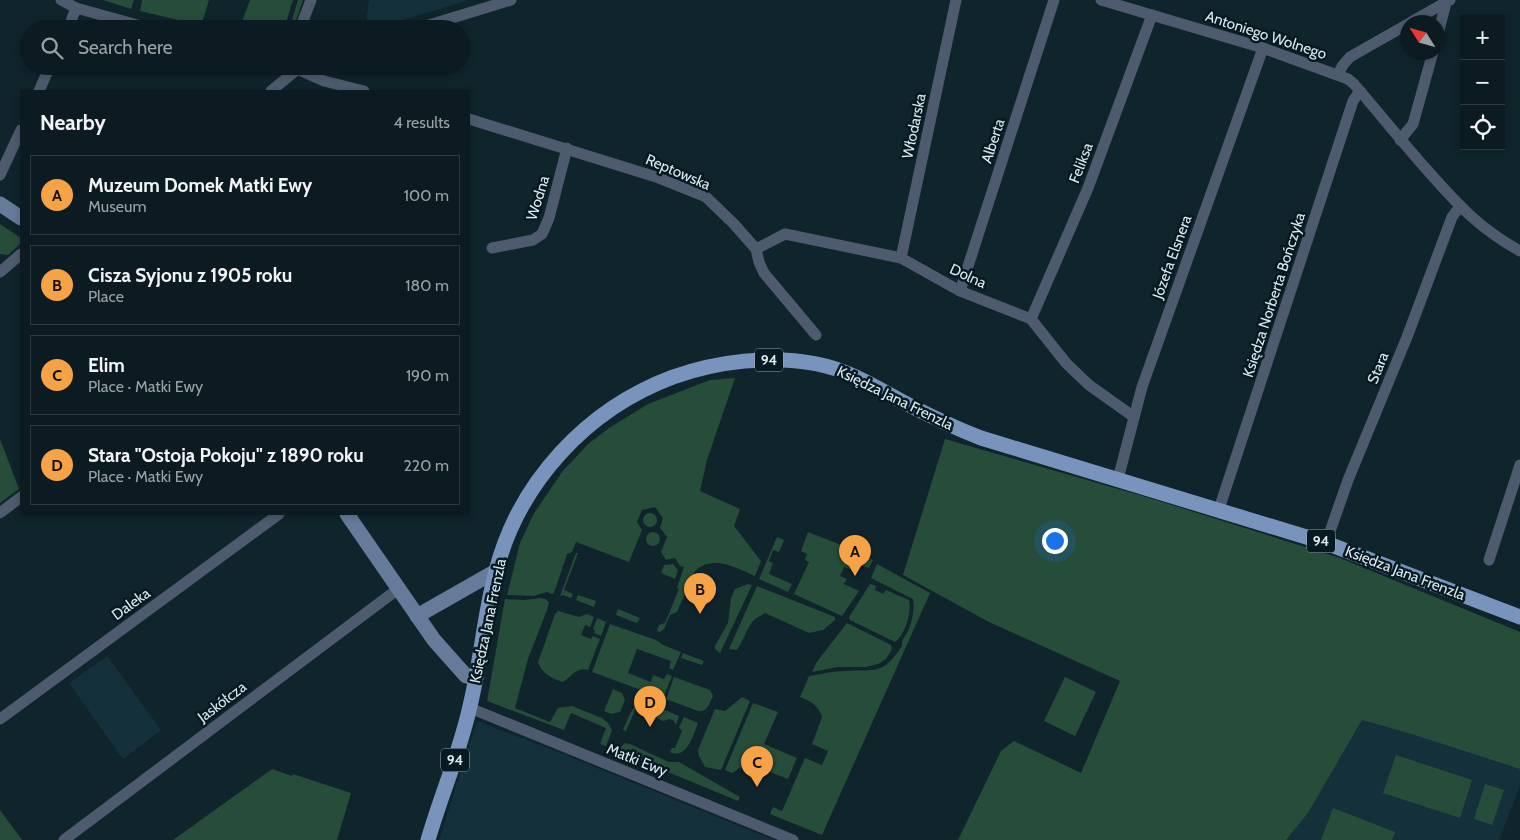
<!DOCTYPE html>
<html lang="en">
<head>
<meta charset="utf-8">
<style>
  :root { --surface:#0c1b21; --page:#15242a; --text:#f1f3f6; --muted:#9aa1a5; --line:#2c393f; --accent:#f6a246 }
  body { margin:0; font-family:Cabin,sans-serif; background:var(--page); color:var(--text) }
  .controls { position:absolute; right:15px; top:15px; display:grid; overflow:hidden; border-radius:0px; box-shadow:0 2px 8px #0003 }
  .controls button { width:45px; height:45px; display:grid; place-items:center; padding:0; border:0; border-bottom:1px solid var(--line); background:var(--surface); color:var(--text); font:25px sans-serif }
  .compass { position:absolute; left:1400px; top:15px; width:45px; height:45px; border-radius:50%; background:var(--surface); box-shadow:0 2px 8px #0003; rotate:307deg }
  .you { position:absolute; left:1054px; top:540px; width:18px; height:18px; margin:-12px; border:4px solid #fff; border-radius:50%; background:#1a73e8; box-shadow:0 0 0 8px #1a73e833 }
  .badge { display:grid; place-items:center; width:32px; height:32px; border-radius:50%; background:var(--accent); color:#111; font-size:16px; font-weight:700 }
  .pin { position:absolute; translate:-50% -41px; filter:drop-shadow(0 1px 2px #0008) }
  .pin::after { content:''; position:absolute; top:26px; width:18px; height:15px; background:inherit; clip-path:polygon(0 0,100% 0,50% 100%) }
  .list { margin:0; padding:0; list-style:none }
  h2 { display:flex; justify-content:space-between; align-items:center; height:65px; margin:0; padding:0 20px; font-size:21px }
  h2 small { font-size:16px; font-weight:400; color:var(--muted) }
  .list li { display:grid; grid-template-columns:32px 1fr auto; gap:15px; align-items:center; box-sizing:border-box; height:80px; margin:0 10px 10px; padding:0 10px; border:1px solid var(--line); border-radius:0px }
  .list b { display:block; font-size:19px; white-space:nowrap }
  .list p { margin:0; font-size:16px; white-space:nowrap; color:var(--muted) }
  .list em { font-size:16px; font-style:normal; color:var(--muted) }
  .icon { flex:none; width:28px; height:28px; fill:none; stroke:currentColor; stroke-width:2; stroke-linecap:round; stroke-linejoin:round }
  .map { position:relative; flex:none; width:1520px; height:840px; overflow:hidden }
  .search { position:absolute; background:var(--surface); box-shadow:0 2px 8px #0003; left:20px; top:20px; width:450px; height:55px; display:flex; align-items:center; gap:12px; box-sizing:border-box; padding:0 18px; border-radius:28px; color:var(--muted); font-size:19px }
  .panel { position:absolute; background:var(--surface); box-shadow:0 2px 8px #0003; left:20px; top:90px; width:450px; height:425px; border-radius:0px }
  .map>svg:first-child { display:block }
  .built { fill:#14313b }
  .green { fill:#264c3a }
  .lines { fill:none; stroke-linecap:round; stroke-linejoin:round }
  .street { stroke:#4e5b6e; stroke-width:11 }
  .secondary { stroke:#667b9a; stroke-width:15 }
  .primary { stroke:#7994bc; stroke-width:15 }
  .labels { text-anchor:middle; stroke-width:5; stroke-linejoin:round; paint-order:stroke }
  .shield { fill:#071a22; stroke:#9dabb2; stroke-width:1 }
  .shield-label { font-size:14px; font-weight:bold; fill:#dde9ef }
  .street-label { font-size:15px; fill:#dde9ef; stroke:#071a22 }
</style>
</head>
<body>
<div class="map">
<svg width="1520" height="840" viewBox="0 0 1520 840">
  <rect width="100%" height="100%" fill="#10242c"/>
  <!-- built -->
  <g class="built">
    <path d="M 369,0 L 469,0 L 373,29 L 365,29 Z"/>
    <path d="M 107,656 L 161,730 L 123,759 L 69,683 Z"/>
    <path d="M 1362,720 L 1408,733 L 1520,769 L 1520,786 L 1499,840 L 1286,840 L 1308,813 Z"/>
    <path d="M 477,721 L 558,752 L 774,840 L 439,840 Z"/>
  </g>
  <!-- green -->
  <g class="green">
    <path d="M 103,0 L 134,0 L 131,9 Z"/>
    <path d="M 142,0 L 209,0 L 202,23 L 216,26 L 216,29 L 140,11 Z"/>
    <path d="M 250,0 L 293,0 L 284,29 L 239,29 Z"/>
    <path d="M 298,0 L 303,0 L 293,29 L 289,29 Z"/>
    <path d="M 0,224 L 21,238 L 21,243 L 8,255 L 0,254 Z"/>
    <path d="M 735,378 L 707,460 L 700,491 L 740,509 L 734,526 L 761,561 L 755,576 C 736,568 713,554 695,571 L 677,612 L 670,615 L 664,629 L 660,632 L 657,631 L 659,625 L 665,623 L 679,589 L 677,588 L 684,567 L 680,566 L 675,558 L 666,560 L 661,552 L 667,537 L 660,528 L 663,518 L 655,507 L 642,510 L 637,522 L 642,530 L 629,562 L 576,542 L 572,552 L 567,554 L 554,593 L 552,594 L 547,592 L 534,596 L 507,595 L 520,543 L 533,515 L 562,472 L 588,444 L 609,428 L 648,404 L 710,380 Z"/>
    <path d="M 0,439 L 19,489 L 0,503 Z"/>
    <path d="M 945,439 L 1153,499 L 1340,558 L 1520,632 L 1520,769 L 1408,733 L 1362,720 L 1308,813 L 1286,840 L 958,840 L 1001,751 L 1014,741 L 1081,773 L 1120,681 L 989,622 L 903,575 Z"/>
    <circle cx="650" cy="520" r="7"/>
    <circle cx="653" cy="539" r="7"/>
    <path d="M 808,532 L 854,550 L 873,560 L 869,568 L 853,563 L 850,569 L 844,567 L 840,576 L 847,579 L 844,584 L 859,591 L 842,616 L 794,594 L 809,562 L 805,560 L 807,554 L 801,551 Z"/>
    <path d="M 777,537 L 784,540 L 779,552 L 773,550 L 769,561 L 773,563 L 769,574 L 792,584 L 788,592 L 759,579 Z"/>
    <path d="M 576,553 L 578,553 L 564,590 L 573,594 L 571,598 L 563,595 L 560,596 Z"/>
    <path d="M 673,564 L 678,570 L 675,579 L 661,573 L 664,565 Z"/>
    <path d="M 877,564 L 930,593 L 822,835 L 770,814 L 773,807 L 782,811 L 805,758 L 822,765 L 828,751 L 812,744 L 822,717 C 818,705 812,702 800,697 L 809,676 C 821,674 833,671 845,671 C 876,669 882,676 902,646 C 901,640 905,637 908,631 C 912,622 915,609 913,599 L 871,578 Z"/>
    <path d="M 748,584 L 752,585 L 720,653 L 715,649 L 715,646 L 728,623 L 731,598 L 735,589 Z"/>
    <path d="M 870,584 L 876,586 L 875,590 L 883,594 L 886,590 L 909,600 C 912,612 905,635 895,642 L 850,620 L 849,617 Z"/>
    <path d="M 757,586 L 835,617 L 835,620 L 823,630 L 809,633 L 765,613 C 761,616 757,617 754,620 C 749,624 742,643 737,650 L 729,649 Z"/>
    <path d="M 578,595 L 596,601 L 594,607 L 576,600 Z"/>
    <path d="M 541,598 L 545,599 L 549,602 L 547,610 L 528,659 L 515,708 L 550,722 L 558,708 L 572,706 L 602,718 L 608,723 L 612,730 L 606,746 L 600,744 L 606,728 L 571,713 L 564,730 L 487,701 L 505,599 L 524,600 Z"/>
    <path d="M 618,609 L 640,618 L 637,623 L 616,615 Z"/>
    <path d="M 558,611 L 579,617 L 587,614 L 594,617 L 590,627 L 585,625 L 581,635 L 591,639 L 593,636 L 600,639 L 588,670 C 577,666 571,677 563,682 C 551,678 542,674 538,662 L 555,614 Z"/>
    <path d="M 597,618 L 606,622 L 601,636 L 594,633 L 595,630 L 593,629 Z"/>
    <path d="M 847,623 L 891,645 L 892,649 L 886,659 L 878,664 L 866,667 L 838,667 L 812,672 L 816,663 Z"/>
    <path d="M 610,624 L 656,640 L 663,645 L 681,652 L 673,670 L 669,668 L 671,661 L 637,649 L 628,673 L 651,682 L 653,675 L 664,679 L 667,674 L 672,676 L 663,698 L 592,672 Z"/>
    <path d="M 683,653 L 704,661 L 702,665 L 681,658 Z"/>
    <path d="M 674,677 L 710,690 L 713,696 C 709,703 708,713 698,711 L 666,699 Z"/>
    <path d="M 1065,677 L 1096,692 L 1075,736 L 1044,721 Z"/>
    <path d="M 613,689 L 622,693 L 625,700 L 620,712 L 611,714 L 604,711 Z"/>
    <path d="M 742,697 L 750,701 L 721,770 L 705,767 L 699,756 L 698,750 L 715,709 L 725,711 Z"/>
    <path d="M 642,702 L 652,705 L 649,710 L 641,707 L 636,708 L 626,731 L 623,730 C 628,720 631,706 642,702 Z"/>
    <path d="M 753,703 L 778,712 L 764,744 L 797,758 L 788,779 L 749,764 L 746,764 L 732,773 L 725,770 Z"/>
    <path d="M 655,706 L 679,716 L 676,725 L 674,721 L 670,719 L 663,721 L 653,716 Z"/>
    <path d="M 684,717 L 698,723 C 693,735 687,760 670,752 L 672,748 L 675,748 L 682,731 L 679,727 Z"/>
    <path d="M 625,743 L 630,744 L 669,762 L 679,762 L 740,797 L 738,801 L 617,751 Z"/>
    <path d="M 1396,755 L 1472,780 L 1460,818 L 1383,793 Z"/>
    <path d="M 272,769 L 292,776 L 293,774 L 351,793 L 337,840 L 173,840 Z"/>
    <path d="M 1485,784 L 1504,790 L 1492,825 L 1474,819 Z"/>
    <path d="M 1333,808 L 1395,832 L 1392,840 L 1321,840 Z"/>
    <path d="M 0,810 L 22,840 L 0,840 Z"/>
  </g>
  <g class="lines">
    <!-- street -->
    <g class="street">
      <path d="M 61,0 L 76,8 L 152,29"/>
      <path d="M 1101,0 L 1263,48 L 1348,79 L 1354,84 C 1379,113 1403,143 1428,171 C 1458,205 1480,229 1520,251"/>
      <path d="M 1411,22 L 1450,0"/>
      <path d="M 68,29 L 76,8"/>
      <path d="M 300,29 L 311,0"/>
      <path d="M 416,29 L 511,0"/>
      <path d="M 1438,34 L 1446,3"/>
      <path d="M 290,66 L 324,81 L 364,91"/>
      <path d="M 1338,74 L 1343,65 L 1350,57 L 1408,24"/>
      <path d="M 39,91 L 50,66"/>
      <path d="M 271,91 L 300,67"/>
      <path d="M 469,119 L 656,177 L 706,197 L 734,224 L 756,249 L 759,262 L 764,273 L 816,335"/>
      <path d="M 1400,140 L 1413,124 L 1433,52"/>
      <path d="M 0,175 L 21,130"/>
      <path d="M 492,248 L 533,240 L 542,234 L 549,218 L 567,148"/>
      <path d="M 756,249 L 785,234 L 901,258 L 960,291 L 1031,319 L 1066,363 L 1089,385 L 1134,417"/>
      <path d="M 901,258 L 956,0"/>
      <path d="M 0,272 L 21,254"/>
      <path d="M 960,291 L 1054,0"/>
      <path d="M 1031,319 L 1088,188 L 1152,15"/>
      <path d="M 1118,479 L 1142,387 L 1263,48"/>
      <path d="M 1219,509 L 1353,101 L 1359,92 L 1361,92"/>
      <path d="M 0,513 L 21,497"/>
      <path d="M 1326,543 L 1348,480 L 1407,337 L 1452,217 L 1458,209 L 1461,208"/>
      <path d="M 1489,560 L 1520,465"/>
      <path d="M 470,708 L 793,840"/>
      <path d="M 0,719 L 279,514"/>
      <path d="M 64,840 L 398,589"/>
    </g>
    <!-- secondary -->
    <g class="secondary">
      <path d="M 0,204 L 21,218"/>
      <path d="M 347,514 L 434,640 L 466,676 L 476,678"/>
      <path d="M 417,616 L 496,571"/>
    </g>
    <!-- primary -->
    <path class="primary" d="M 428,840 C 441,795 460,752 470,706 C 481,661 484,615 496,571 C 519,482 587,409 673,377 C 718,361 770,355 817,364 C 849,370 877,388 905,403 C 930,416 955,428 981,438 L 1326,543 L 1520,617"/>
  </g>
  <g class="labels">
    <!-- shield labels -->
    <g class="shield">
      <rect x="755" y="348.5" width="28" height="23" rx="4"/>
      <rect x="1307" y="529.5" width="28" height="23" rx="4"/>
      <rect x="441" y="748.5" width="28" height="23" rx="4"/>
    </g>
    <g class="shield-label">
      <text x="769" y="365">94</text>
      <text x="1321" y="546">94</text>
      <text x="455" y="765">94</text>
    </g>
    <!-- street labels -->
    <g class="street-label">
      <text transform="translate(1266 35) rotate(18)" y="5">Antoniego Wolnego</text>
      <text transform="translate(914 126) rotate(-78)" y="5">Włodarska</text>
      <text transform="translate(993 141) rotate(-72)" y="5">Alberta</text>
      <text transform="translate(1081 163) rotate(-69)" y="5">Feliksa</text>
      <text transform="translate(678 172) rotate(23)" y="5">Reptowska</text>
      <text transform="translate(538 198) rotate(-73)" y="5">Wodna</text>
      <text transform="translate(1172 257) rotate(-70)" y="5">Józefa Elsnera</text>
      <text transform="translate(968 276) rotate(25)" y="5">Dolna</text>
      <text transform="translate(1274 295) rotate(-72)" y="5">Księdza Norberta Bończyka</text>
      <text transform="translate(1378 368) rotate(-68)" y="5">Stara</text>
      <text transform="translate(895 398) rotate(26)" y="5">Księdza Jana Frenzla</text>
      <text transform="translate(1405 573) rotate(21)" y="5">Księdza Jana Frenzla</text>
      <text transform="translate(131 604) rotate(-36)" y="5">Daleka</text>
      <text transform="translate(488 621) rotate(-78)" y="5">Księdza Jana Frenzla</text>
      <text transform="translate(222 702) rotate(-37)" y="5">Jaskółcza</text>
      <text transform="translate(637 760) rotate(22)" y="5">Matki Ewy</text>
    </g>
  </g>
</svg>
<div class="controls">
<button>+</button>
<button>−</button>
<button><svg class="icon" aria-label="locate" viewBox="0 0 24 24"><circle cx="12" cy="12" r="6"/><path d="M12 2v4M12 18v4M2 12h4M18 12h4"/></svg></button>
</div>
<svg class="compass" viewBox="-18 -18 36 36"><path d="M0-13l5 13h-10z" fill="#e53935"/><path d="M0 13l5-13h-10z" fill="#9aa1a5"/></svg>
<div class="you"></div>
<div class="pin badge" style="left:855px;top:576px">A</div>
<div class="pin badge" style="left:700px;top:614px">B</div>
<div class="pin badge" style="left:757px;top:787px">C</div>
<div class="pin badge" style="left:650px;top:727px">D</div>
<div class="search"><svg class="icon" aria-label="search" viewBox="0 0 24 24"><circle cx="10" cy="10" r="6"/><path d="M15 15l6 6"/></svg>Search here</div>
<section class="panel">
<h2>Nearby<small>4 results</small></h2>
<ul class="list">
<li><span class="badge">A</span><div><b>Muzeum Domek Matki Ewy</b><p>Museum</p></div><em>100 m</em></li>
<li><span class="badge">B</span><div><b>Cisza Syjonu z 1905 roku</b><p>Place</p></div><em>180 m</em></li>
<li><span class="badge">C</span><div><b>Elim</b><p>Place · Matki Ewy</p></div><em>190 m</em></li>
<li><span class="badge">D</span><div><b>Stara &quot;Ostoja Pokoju&quot; z 1890 roku</b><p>Place · Matki Ewy</p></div><em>220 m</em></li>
</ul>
</section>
</div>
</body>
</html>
